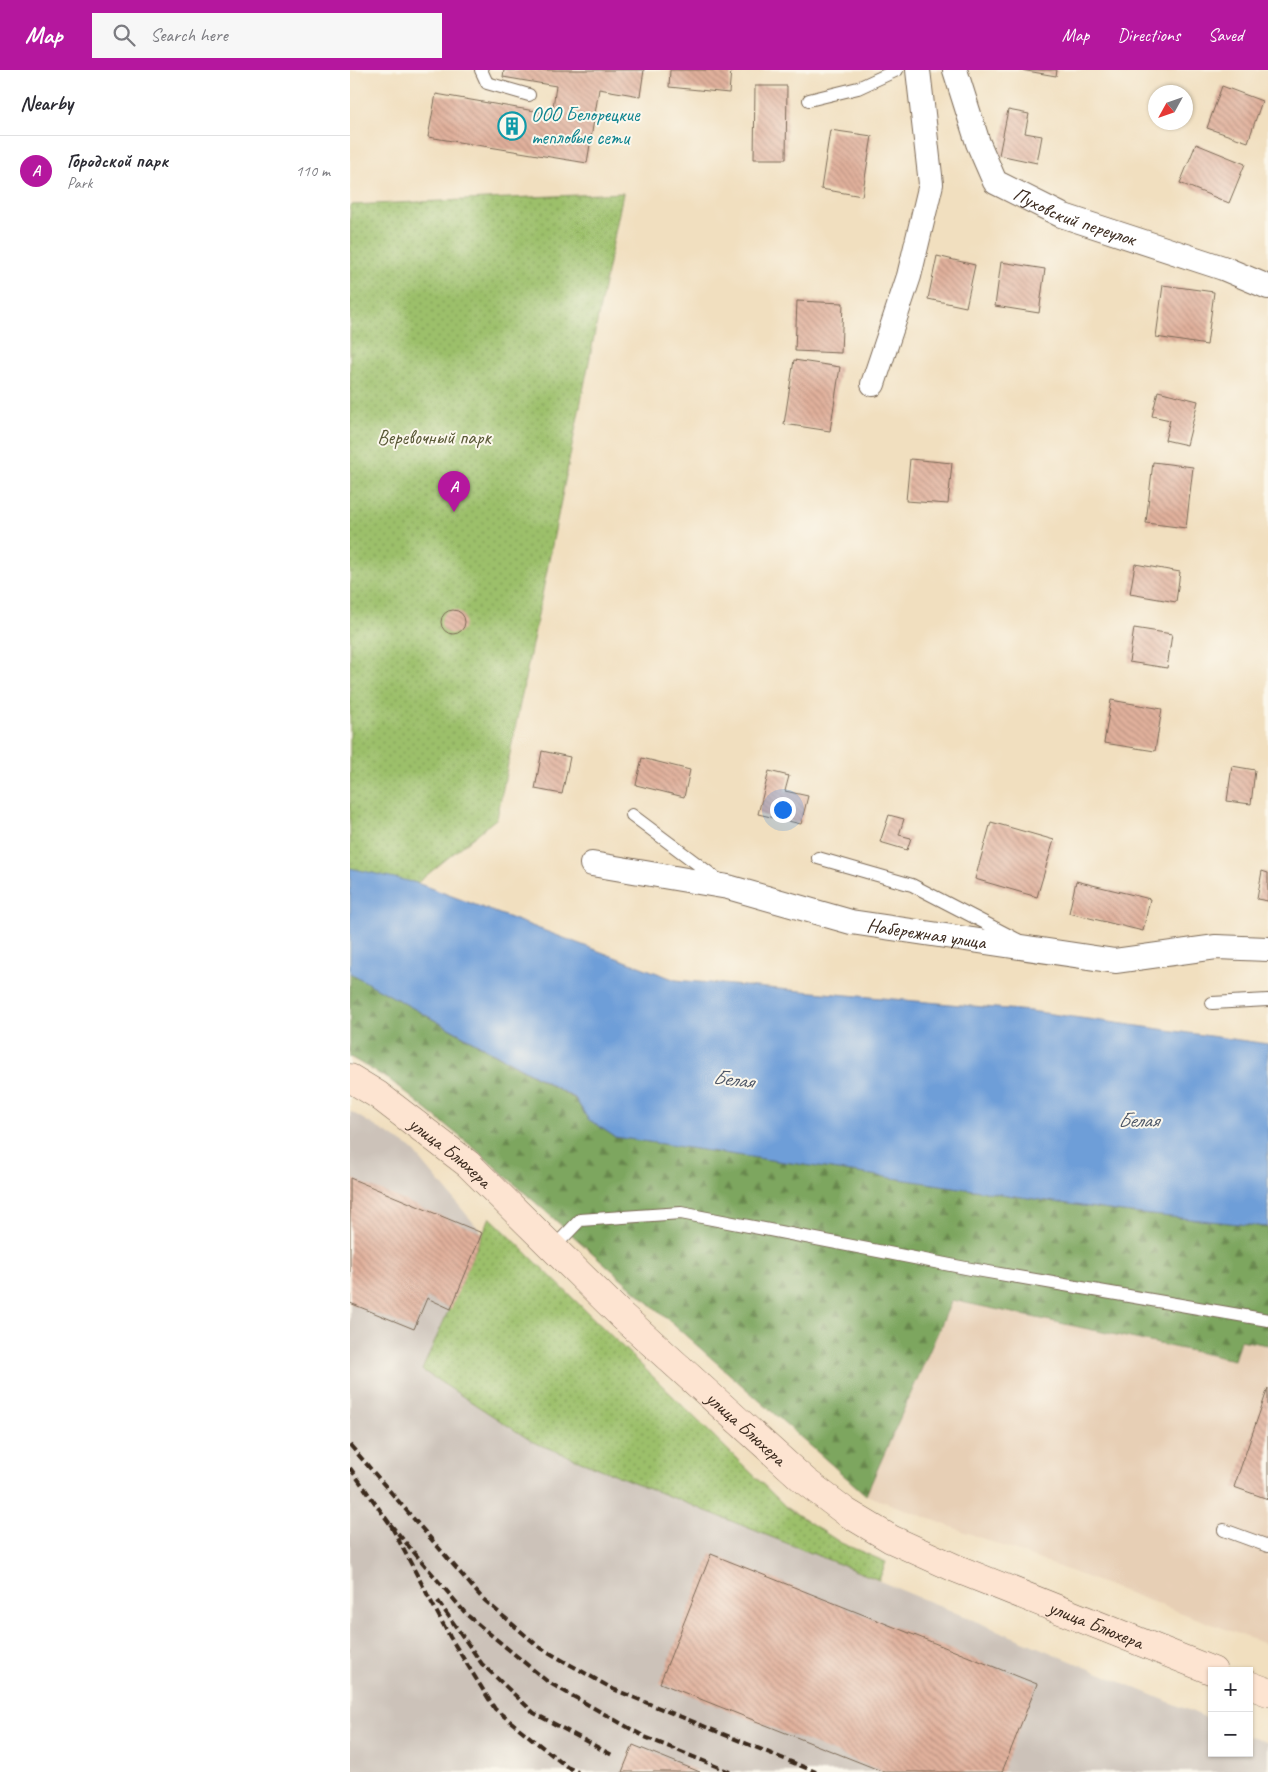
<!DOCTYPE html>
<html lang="en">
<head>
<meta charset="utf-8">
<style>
  :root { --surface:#fff; --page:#f7f7f7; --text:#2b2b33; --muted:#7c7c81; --line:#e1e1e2; --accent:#b5179e }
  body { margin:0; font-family:Caveat,sans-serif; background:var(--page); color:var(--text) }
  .controls { position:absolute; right:15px; bottom:15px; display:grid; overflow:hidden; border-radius:0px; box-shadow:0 1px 4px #0004 }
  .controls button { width:45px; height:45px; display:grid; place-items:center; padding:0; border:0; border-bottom:1px solid var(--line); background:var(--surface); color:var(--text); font:25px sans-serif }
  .compass { position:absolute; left:798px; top:15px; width:45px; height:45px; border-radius:50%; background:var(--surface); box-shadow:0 1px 4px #0004; rotate:230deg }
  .you { position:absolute; left:432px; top:739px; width:18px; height:18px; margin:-12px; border:4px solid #fff; border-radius:50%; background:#1a73e8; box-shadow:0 0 0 8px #1a73e833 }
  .badge { display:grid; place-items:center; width:32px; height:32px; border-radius:50%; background:var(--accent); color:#fff; font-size:16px; font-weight:700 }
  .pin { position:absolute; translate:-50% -41px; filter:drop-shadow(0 1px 2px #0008) }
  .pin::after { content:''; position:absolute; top:26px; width:18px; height:15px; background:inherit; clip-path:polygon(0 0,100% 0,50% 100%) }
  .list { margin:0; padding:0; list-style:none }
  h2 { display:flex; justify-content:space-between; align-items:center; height:65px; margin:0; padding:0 20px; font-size:21px }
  h2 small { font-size:16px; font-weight:400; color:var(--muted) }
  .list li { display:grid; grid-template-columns:32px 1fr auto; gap:15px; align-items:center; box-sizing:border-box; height:70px; padding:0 20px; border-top:1px solid var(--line) }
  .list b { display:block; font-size:19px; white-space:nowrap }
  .list p { margin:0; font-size:16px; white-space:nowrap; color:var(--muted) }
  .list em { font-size:16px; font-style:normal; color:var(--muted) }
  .icon { flex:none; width:28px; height:28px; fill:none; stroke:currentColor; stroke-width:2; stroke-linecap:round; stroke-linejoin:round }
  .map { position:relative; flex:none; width:918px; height:1702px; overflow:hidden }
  header { display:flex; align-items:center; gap:30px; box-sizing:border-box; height:70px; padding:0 25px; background:var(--accent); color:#fff }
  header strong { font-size:24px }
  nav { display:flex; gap:28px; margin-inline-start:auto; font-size:18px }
  .search { width:350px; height:45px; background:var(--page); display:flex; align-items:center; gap:12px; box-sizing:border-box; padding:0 18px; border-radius:0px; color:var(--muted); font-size:19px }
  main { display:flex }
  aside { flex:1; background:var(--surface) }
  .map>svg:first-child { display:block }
  .built { fill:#e7cfb5 }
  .industrial { fill:#ccc2b9 }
  .grass { fill:url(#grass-dots); stroke:#6c7544 }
  .forest { fill:url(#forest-firs); stroke:#5c683e }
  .water { fill:#6e9ed8; stroke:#54647b }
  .building { fill:url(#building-back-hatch) }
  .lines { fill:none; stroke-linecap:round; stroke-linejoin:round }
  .service-casing { stroke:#7b6956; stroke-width:14 }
  .minor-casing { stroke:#7b6956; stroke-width:26 }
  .secondary-casing { stroke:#7b6956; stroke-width:29 }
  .service { stroke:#fff; stroke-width:12 }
  .minor { stroke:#fff; stroke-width:24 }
  .secondary { stroke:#fde4d1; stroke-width:28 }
  .rail { stroke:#3b2a1e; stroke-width:4; stroke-dasharray:8 4; stroke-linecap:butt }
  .labels { text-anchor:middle; stroke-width:4; stroke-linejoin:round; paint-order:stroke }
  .culture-label { font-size:20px; fill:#0d838f; stroke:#fbf7ec; text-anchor:start }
  .street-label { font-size:20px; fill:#3b2a1e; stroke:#fbf7ec }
  .park-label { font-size:20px; fill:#585735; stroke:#fbf7ec }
  .water-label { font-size:21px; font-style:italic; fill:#4f5868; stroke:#fbf7ec }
</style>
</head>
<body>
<header>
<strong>Map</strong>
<div class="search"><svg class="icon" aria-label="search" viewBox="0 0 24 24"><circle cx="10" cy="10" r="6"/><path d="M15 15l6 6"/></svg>Search here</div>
<nav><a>Map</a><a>Directions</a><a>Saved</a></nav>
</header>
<main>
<aside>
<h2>Nearby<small></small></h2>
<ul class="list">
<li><span class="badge">A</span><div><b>Городской парк</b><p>Park</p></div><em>110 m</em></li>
</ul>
</aside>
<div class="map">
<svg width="918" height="1702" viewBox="0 0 918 1702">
  <defs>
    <pattern id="grass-dots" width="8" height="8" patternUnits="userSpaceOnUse" patternTransform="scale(1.25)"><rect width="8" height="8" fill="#9cc06a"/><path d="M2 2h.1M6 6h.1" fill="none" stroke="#809c57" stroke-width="1.8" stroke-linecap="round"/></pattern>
    <pattern id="forest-firs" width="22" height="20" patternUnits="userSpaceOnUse" patternTransform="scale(1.25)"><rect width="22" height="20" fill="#7da65e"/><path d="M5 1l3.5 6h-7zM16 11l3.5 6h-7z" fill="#68874d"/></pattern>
    <pattern id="building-back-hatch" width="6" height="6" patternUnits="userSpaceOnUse" patternTransform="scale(1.25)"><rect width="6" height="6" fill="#e1b19c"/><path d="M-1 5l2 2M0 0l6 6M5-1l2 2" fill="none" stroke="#b8907f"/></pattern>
  </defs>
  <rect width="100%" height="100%" fill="#fbf7ec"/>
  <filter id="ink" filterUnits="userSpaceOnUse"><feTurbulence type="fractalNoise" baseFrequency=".02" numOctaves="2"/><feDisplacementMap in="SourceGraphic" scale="10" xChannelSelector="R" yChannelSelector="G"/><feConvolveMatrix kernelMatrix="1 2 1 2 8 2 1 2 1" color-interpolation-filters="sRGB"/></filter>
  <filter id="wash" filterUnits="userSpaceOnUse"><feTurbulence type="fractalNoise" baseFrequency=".0096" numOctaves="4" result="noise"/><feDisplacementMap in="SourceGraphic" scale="20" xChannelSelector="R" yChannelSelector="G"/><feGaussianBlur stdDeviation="1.12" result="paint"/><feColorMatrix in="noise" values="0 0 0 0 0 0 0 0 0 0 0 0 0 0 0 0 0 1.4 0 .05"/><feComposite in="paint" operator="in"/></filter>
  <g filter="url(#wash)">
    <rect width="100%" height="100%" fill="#f1dfbf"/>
    <!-- built -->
    <path class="built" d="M 602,1230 L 883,1290 L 890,1270 L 918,1275 L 918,1575 L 516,1425 Z"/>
    <!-- industrial -->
    <path class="industrial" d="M 0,1041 L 61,1078 L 132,1163 L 72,1300 L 183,1372 L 458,1481 L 862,1650 L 862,1683 L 899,1683 L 899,1665 L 918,1673 L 918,1702 L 0,1702 Z"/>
    <!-- grass -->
    <g class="grass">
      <path d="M 273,123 L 147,748 L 67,813 L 3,801 L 0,798 L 0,135 Z"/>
      <path d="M 140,1147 L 436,1437 L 491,1473 L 536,1492 L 529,1510 L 183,1372 L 72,1300 Z"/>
    </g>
    <!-- forest -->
    <path class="forest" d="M 0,903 L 225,1029 L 238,1049 L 265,1067 L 773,1142 L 918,1157 L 918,1275 L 890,1270 L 884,1290 L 602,1230 L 516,1425 L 124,1078 L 40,1010 L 0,987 Z"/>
    <!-- water -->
    <path class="water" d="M 0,798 L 67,813 L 326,910 L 680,941 L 918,974 L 918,1157 L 773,1142 L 265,1067 L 238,1049 L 225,1028 L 0,903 Z"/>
    <g id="blocks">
      <!-- building -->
      <g class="building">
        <path d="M 154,0 L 294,0 L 290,26 L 249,19 L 237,93 L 78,67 L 86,24 L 202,44 L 206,16 L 153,7 Z"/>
        <path d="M 320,0 L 381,0 L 379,23 L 319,17 Z"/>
        <path d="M 671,0 L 707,0 L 706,6 Z"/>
        <path d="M 405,16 L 437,16 L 436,89 L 404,89 Z"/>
        <path d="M 872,16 L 912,31 L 898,72 L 857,58 Z"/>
        <path d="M 658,40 L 679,44 L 675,63 L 692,66 L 687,93 L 649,85 Z"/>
        <path d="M 480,60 L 522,66 L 512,126 L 471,119 Z"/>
        <path d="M 846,74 L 895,94 L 879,133 L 830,113 Z"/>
        <path d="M 587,186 L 625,195 L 616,237 L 578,229 Z"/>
        <path d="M 651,192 L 695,199 L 689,243 L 645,236 Z"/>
        <path d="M 813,215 L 864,222 L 857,275 L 806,267 Z"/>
        <path d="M 447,231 L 493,233 L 491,283 L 445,281 Z"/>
        <path d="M 444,290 L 490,297 L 480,361 L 434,354 Z"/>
        <path d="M 808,321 L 848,331 L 837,375 L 815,370 L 820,350 L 802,346 Z"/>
        <path d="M 560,389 L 602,393 L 598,434 L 556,431 Z"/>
        <path d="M 803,392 L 843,397 L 836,458 L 796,453 Z"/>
        <path d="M 785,494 L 830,502 L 826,532 L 780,524 Z"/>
        <circle cx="103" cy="552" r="12"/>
        <path d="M 784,558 L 822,564 L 817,598 L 779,592 Z"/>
        <path d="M 761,630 L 812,639 L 805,681 L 754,673 Z"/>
        <path d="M 192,681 L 220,687 L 212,724 L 185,719 Z"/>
        <path d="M 292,688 L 340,700 L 334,727 L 286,715 Z"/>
        <path d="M 882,696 L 905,700 L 901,734 L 877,731 Z"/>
        <path d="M 419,701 L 439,706 L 435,721 L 458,726 L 451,754 L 408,744 Z"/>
        <path d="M 539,745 L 554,749 L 549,765 L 561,768 L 557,780 L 530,772 Z"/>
        <path d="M 641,752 L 704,770 L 687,827 L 625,809 Z"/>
        <path d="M 912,801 L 918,803 L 918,831 L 907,829 Z"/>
        <path d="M 726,811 L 800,829 L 793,861 L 719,843 Z"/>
        <path d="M 0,1108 L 132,1163 L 101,1239 L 77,1228 L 64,1259 L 0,1233 Z"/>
        <path d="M 918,1318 L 918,1429 L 884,1417 Z"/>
        <path d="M 361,1484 L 687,1614 L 652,1702 L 534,1702 L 310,1613 Z"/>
        <path d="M 283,1675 L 350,1702 L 272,1702 Z"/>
      </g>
    </g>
  </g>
  <g filter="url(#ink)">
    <use href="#blocks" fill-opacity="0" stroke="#7b6956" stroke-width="1"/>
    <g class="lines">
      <!-- service casing -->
      <g class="service-casing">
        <g id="service">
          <path d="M 131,0 L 137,13 L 179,25"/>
          <path d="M 459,30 L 508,18 L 547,0"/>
          <path d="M 282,745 L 370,811"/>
          <path d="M 468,788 L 562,815 L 668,870"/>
          <path d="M 862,933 L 918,930"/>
          <path d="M 203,1178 L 230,1150 L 331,1143 L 621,1199 L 918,1250"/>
          <path d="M 874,1460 L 918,1476"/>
        </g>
      </g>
      <!-- minor casing -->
      <g class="minor-casing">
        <g id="minor">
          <path id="s1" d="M 605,0 L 628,73 L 645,112 L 711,145 L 873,198 L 918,217"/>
          <path d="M 523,314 L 559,206 L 581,114 L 568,0"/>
          <path id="s2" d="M 242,794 L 378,817 L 501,852 L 765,891 L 866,877 L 918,879"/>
        </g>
      </g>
      <!-- secondary casing -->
      <g class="secondary-casing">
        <g id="secondary">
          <path id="s3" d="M 0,1008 L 28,1025 L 118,1094 L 272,1246 L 455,1411 L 496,1442 L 541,1469 L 605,1498 L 863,1601"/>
          <path d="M 899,1615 L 918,1622"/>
        </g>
      </g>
      <!-- service -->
      <use href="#service" class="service"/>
      <!-- minor -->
      <use href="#minor" class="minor"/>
      <!-- secondary -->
      <use href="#secondary" class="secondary"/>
      <!-- rail -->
      <g class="rail">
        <path d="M 0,1375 L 132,1528 L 189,1577 L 263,1619 L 466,1702"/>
        <path d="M 0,1398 L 40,1454 L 100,1567 L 145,1639 L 217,1697 L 228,1702"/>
        <path d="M 40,1454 L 117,1545 L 198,1612 L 295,1667 L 380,1702"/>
        <path d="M 88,1531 L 132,1594 L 184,1643 L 262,1685"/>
      </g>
    </g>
  </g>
  <!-- icons -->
  <defs>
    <g id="building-ring" transform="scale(1.4375)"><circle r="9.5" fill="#fbf7ec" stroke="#0f9aa8" stroke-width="1.5"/><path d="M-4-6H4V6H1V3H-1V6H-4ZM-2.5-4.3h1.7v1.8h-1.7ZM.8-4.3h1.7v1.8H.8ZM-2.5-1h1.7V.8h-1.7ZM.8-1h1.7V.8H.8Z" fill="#0f9aa8"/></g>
  </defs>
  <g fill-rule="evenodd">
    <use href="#building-ring" x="162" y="56"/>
  </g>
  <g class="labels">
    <!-- culture labels -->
    <g class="culture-label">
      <text x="181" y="51">ООО Белорецкие<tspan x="181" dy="23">тепловые сети</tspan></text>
    </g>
    <!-- street labels -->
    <g class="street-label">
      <text dy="7" stroke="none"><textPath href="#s1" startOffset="206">Пуховский переулок</textPath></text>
      <text dy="7" stroke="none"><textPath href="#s2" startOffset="342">Набережная улица</textPath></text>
      <text dy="7" stroke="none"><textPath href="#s3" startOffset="125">улица Блюхера</textPath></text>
      <text dy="7" stroke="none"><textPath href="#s3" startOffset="530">улица Блюхера</textPath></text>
      <text dy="7" stroke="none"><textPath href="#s3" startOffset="935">улица Блюхера</textPath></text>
    </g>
    <!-- park labels -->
    <g class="park-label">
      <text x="84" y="374">Веревочный парк</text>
    </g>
    <!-- water labels -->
    <g class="water-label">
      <text transform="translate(383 1009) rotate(7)" y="7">Белая</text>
      <text x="788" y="1057">Белая</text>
    </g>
  </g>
</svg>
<div class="controls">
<button>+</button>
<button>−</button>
</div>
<svg class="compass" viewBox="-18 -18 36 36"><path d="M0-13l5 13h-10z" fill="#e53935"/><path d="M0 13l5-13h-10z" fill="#7c7c81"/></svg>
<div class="you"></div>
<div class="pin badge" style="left:104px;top:442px">A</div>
</div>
</main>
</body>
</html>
